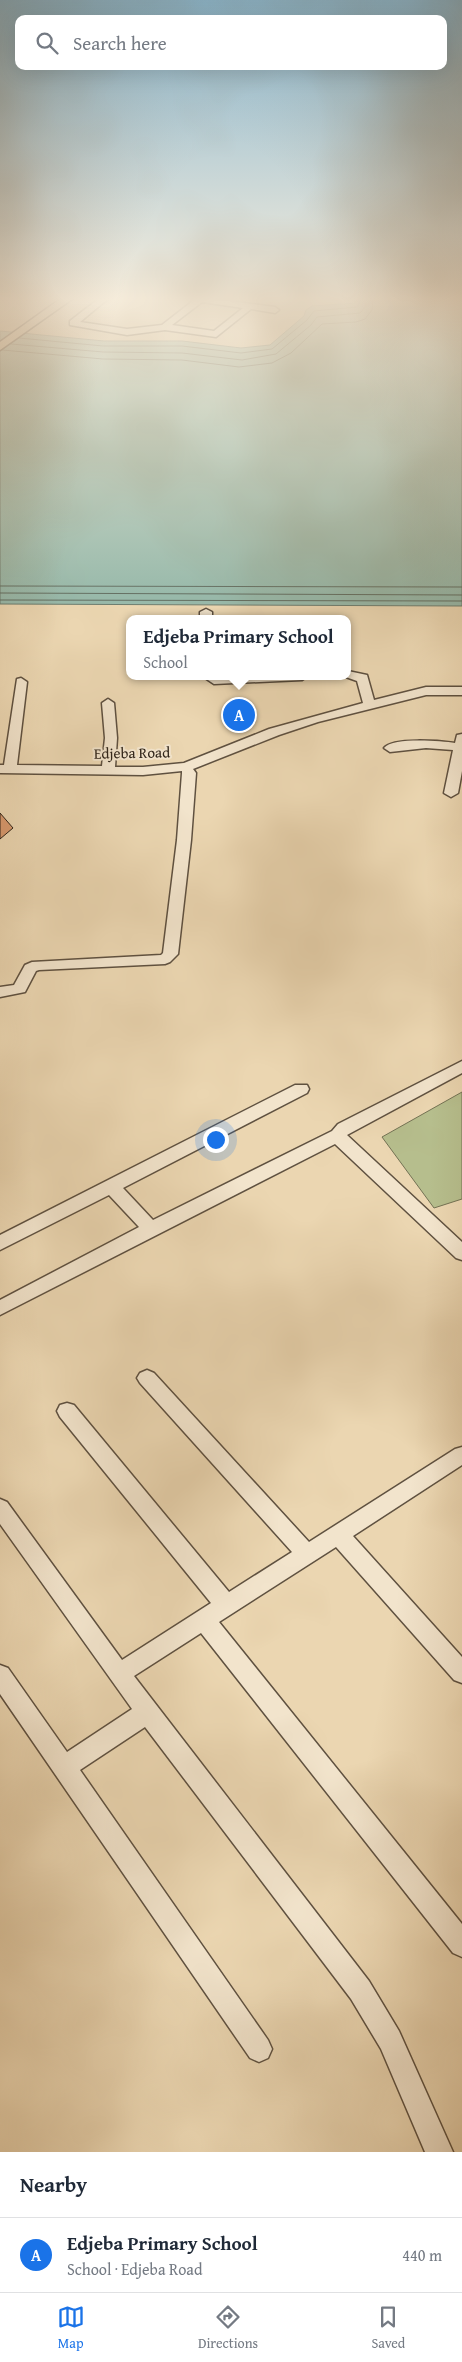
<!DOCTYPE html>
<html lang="en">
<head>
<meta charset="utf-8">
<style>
  :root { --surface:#fff; --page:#f6f6f7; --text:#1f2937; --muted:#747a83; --line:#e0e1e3; --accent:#1a73e8 }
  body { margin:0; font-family:"Gentium Book Plus",serif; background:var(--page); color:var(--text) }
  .you { position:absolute; left:215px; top:1139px; width:18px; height:18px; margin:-12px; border:4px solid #fff; border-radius:50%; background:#1a73e8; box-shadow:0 0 0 8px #1a73e833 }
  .badge { display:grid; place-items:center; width:32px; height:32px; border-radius:50%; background:var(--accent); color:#fff; font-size:16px; font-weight:700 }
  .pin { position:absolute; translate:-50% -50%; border:2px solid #fff; box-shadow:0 1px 5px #0006 }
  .popup { position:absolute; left:126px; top:615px; width:225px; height:65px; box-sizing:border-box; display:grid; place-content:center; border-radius:10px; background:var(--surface); filter:drop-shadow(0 1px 4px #0005); font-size:16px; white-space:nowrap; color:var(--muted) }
  .popup b { font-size:19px; color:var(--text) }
  .popup::after { content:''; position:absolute; left:50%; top:100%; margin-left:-10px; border:10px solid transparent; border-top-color:var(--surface) }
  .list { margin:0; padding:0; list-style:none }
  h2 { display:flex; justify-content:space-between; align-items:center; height:65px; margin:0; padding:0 20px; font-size:21px }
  h2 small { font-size:16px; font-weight:400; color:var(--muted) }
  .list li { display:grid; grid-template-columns:32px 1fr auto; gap:15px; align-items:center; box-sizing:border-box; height:75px; padding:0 20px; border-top:1px solid var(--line) }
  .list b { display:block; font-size:19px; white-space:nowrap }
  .list p { margin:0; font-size:16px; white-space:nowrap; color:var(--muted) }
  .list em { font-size:16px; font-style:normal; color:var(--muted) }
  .icon { flex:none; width:28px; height:28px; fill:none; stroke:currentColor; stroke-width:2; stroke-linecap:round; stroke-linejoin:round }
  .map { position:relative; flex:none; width:462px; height:2152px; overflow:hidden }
  .search { position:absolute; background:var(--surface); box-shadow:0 5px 20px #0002; left:15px; right:15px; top:15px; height:55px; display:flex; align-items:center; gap:12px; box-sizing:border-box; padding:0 18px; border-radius:10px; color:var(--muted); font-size:19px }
  .sheet { height:140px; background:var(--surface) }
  nav { display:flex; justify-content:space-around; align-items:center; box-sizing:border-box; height:70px; border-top:1px solid var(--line); background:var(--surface); font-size:14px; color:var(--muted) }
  nav a { display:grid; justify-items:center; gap:2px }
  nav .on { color:var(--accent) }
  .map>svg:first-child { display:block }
  .green { fill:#b6be8d; stroke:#737254 }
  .water { fill:#98b9aa; stroke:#6e7e70 }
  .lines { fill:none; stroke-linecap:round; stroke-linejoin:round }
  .shore { stroke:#646f62; stroke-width:1 }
  .building { fill:#d89a6f; stroke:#30251a }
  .minor-casing { stroke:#5f5140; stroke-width:3 }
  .major-casing { stroke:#30251a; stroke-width:3 }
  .minor { fill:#f2e4cc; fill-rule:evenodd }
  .major { fill:#ebd6b1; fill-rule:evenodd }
  .labels { text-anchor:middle; stroke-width:4; stroke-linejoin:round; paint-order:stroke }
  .far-street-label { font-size:15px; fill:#30251a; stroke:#f2e4cc }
</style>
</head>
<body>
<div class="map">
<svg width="462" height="2152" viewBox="0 0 462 2152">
  <rect width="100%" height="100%" fill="#ebd6b1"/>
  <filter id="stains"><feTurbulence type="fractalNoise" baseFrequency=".004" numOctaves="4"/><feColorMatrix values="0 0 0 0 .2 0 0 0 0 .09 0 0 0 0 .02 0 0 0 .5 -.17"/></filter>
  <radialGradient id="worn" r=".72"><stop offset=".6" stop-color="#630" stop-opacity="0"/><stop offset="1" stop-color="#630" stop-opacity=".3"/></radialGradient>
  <!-- green -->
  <path class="green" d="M 462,1092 L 462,1199 L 434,1208 L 382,1137 Z"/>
  <!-- water -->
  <path class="water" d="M 350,297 L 462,297 L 462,606 L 0,604 L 0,331 L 104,341 L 182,341 L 241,348 L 270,345 L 304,316 L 306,310 L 312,306 L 356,303 Z"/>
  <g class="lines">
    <!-- shore -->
    <g class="shore">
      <path d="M 19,338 L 103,346 L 182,346 L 241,353 L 272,349 L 307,320 L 314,311 L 357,307 L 360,303 L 358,297"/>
      <path d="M 11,344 L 103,352 L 182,353 L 242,360 L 276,354 L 311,325 L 317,317 L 360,313 L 366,306 L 365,297"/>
      <path d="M 2,350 L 103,359 L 182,360 L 239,367 L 272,363 L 291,353 L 322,324 L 356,322 L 365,319 L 372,310 L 373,297"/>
      <path d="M 0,586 L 462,587"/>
      <path d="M 0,593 L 462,595"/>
      <path d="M 0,600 L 462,601"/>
    </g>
  </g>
  <!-- building -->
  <path class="building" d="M 0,813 L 13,828 L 0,839 Z"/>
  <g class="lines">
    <!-- minor casing -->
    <g class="minor-casing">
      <g id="minor">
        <path d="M 101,297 L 110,297 L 80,322 L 127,329 L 162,325 L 198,297 L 275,307 L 279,310 L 275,313 L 251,309 L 216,337 L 165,330 L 127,335 L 70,325 L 70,321 ZM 202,302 L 243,308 L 214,331 L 172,325 Z"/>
        <path d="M 206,609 L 212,612 L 212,619 L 200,619 L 200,612 Z"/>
        <path d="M 348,671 L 367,675 L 374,700 L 426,687 L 462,687 L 462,695 L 426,695 L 318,722 L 279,735 L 193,769 L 196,773 L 191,840 L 178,954 L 170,962 L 165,964 L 39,970 L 36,971 L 25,992 L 0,997 L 0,987 L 14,985 L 25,965 L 32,962 L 161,955 L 163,953 L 177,840 L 182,773 L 182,771 L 143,775 L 0,773 L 0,765 L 4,765 L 17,679 L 21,678 L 27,682 L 17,765 L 102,766 L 105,738 L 102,703 L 108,699 L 114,703 L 117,738 L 115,767 L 143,767 L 184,763 L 269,729 L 363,703 L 357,681 L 343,676 L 348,676 Z"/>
        <path d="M 202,676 L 308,676 L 302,680 L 214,684 Z"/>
        <path d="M 462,734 L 462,771 L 458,793 L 451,797 L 444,793 L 453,750 L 426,748 L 390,752 L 384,748 C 393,737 440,741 455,743 L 457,735 Z"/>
        <path d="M 462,1061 L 462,1073 L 347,1135 L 462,1242 L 462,1260 L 456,1258 L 335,1144 L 0,1315 L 0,1300 L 139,1227 L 109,1195 L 0,1250 L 0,1235 L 295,1085 L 307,1085 L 309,1089 L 307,1093 L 123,1188 L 153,1220 L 332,1131 L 338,1124 Z"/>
        <path d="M 147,1370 L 154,1373 L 309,1542 L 455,1449 L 462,1447 L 462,1465 L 353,1536 L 462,1657 L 462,1683 L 454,1680 L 336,1547 L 219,1622 L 462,1924 L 462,1957 L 453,1953 L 201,1633 L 134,1676 L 369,1981 L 399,2031 L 453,2152 L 425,2152 L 381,2049 L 351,1999 L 145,1727 L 80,1770 L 268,2040 L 272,2049 L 268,2058 L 259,2062 L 250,2058 L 0,1694 L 0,1665 L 8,1668 L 67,1752 L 132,1709 L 0,1524 L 0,1499 L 7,1502 L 122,1660 L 211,1603 L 60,1417 L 57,1411 L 60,1405 L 67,1403 L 74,1405 L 229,1592 L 292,1552 L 140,1383 L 137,1378 L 140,1373 Z"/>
      </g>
    </g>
    <!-- major casing -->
    <g class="major-casing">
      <path id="major" d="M 63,297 L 75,297 L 0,350 L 0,342 Z"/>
    </g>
    <!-- minor -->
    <use href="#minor" class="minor"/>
    <!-- major -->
    <use href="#major" class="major"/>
  </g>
  <!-- sky -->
  <linearGradient id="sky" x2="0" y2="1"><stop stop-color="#88b6cf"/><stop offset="0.5" stop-color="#f6eddc"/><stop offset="1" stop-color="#f6eddc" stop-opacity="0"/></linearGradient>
  <rect width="462" height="598" fill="url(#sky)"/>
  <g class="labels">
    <!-- far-street labels -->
    <g class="far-street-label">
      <text transform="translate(132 753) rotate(-1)" y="5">Edjeba Road</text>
    </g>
  </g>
  <rect width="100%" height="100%" filter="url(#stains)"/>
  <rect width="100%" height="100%" fill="url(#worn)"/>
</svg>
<div class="you"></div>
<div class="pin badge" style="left:239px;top:715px">A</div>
<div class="popup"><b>Edjeba Primary School</b>School</div>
<div class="search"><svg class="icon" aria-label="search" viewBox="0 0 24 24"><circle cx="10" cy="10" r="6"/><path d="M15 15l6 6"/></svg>Search here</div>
</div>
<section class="sheet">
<h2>Nearby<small></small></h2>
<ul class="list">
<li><span class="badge">A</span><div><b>Edjeba Primary School</b><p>School · Edjeba Road</p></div><em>440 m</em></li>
</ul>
</section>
<nav>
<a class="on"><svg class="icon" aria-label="map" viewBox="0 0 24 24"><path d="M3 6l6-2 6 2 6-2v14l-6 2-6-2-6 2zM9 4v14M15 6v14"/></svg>Map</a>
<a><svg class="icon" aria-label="directions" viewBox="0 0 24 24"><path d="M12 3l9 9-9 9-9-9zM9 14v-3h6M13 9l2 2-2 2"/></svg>Directions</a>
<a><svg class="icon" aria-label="saved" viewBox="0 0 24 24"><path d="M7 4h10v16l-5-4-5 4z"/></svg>Saved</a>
</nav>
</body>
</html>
